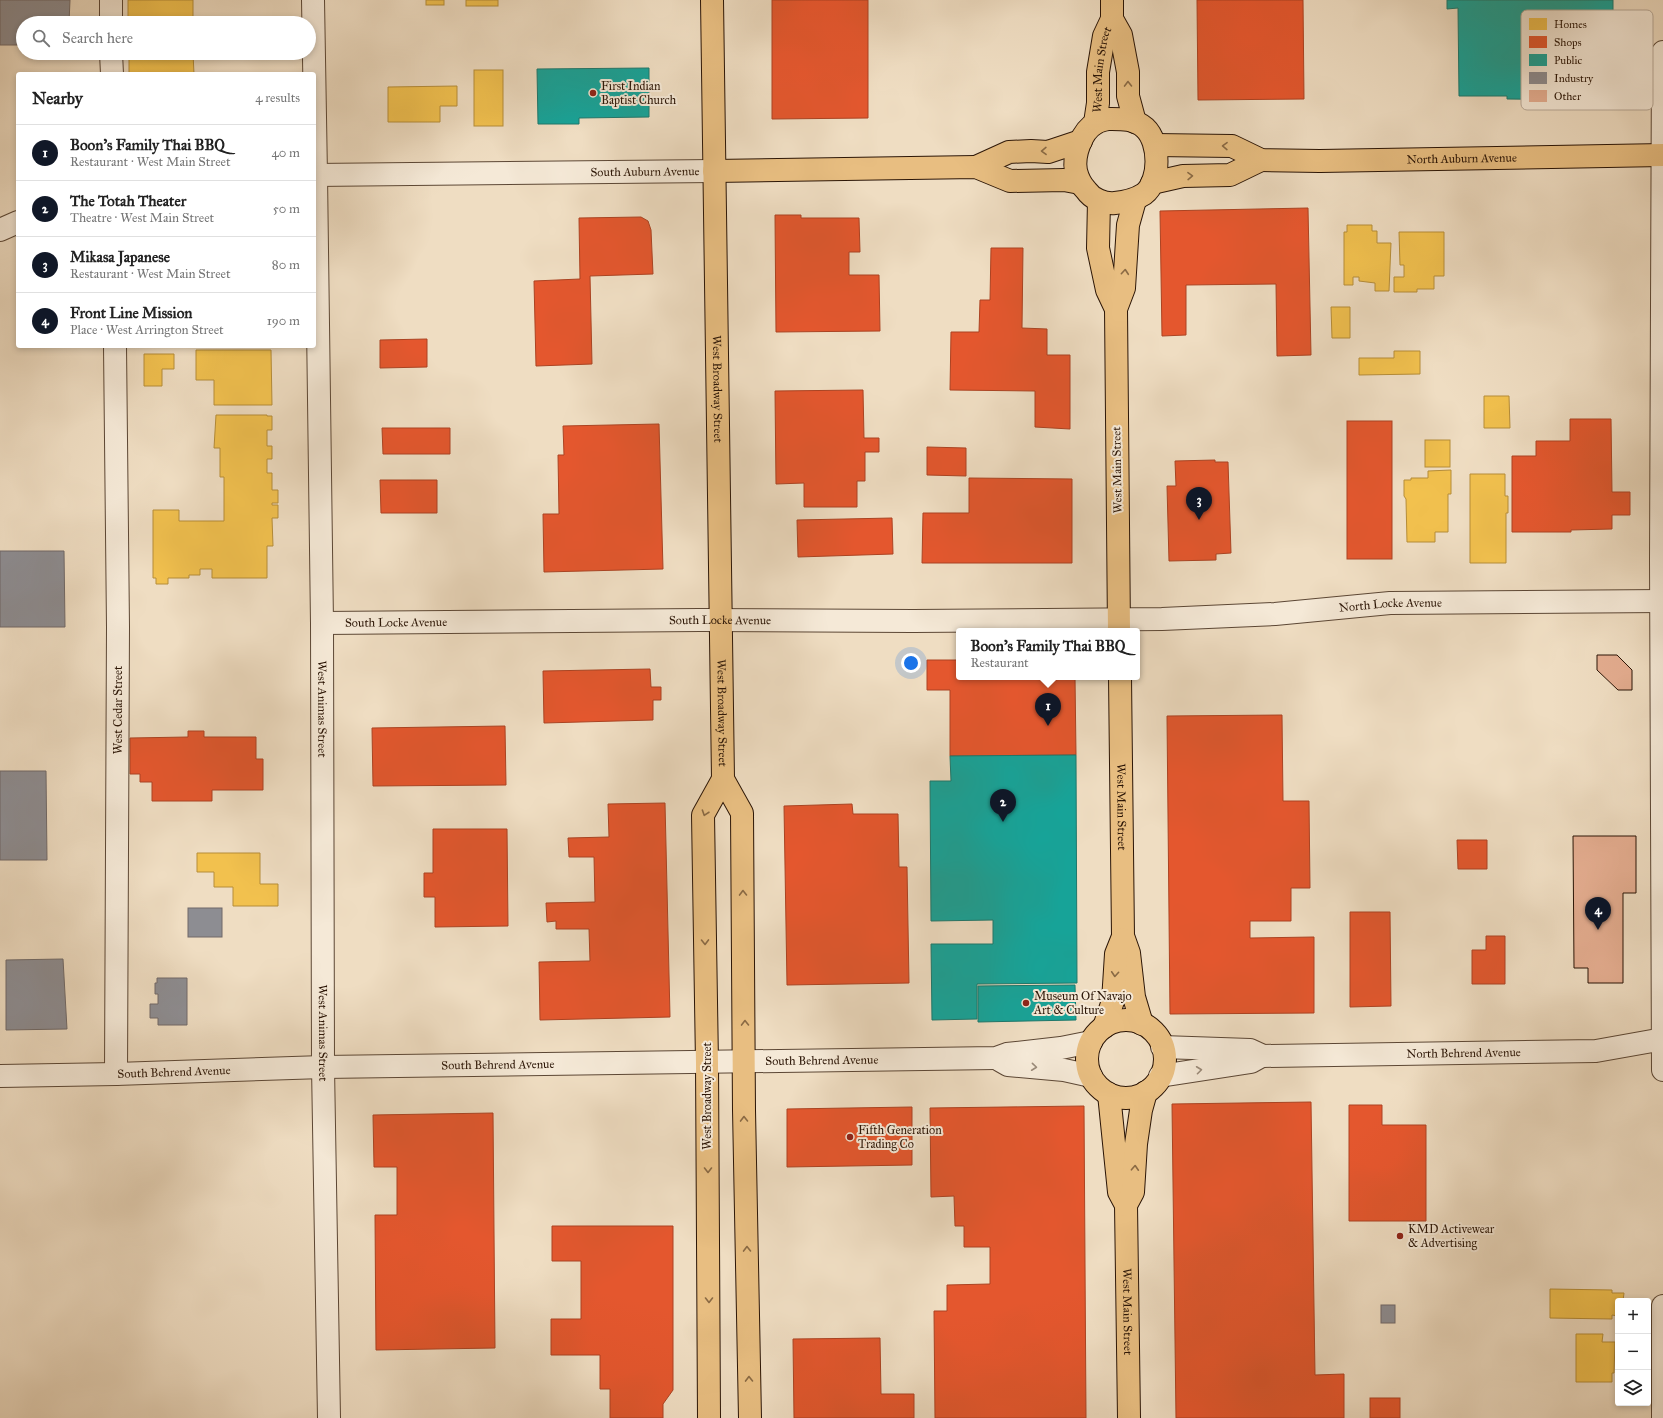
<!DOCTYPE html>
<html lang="en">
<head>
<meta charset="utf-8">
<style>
  :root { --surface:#fff; --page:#f2f2f2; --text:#222; --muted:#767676; --line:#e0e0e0; --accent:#111827 }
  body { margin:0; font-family:"IM FELL Great Primer",serif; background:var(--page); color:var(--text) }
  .controls { position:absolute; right:12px; bottom:12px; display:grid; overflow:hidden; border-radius:4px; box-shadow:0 2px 6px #0003 }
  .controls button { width:36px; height:36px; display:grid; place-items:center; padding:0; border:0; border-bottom:1px solid var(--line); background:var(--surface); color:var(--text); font:20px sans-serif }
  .you { position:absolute; left:911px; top:663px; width:14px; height:14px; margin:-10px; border:3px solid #fff; border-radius:50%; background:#1a73e8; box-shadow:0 0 0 6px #1a73e833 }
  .badge { display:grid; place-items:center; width:26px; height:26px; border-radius:50%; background:var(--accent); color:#fff; font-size:13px; font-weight:700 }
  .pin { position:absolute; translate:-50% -33px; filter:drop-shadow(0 1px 2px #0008) }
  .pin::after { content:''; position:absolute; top:21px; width:14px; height:12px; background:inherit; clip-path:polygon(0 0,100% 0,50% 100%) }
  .popup { position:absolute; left:956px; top:628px; width:184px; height:52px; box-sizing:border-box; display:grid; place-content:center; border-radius:4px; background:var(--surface); filter:drop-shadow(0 1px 3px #0005); font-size:13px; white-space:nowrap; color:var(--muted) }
  .popup b { font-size:15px; color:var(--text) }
  .popup::after { content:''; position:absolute; left:50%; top:100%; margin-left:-8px; border:8px solid transparent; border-top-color:var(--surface) }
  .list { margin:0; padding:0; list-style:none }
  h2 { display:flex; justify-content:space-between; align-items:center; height:52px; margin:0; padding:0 16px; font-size:17px }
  h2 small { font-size:13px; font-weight:400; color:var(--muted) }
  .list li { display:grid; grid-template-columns:26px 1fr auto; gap:12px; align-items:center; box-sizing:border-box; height:56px; padding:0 16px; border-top:1px solid var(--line) }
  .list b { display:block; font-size:15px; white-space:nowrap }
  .list p { margin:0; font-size:13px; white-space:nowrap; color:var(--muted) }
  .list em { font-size:13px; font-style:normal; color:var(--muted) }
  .icon { flex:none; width:22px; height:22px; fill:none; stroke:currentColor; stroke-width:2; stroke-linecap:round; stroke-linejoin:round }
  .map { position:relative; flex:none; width:1663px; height:1418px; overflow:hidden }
  .search { position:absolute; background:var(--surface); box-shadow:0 2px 6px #0003; left:16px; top:16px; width:300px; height:44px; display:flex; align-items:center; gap:10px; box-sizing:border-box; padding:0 14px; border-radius:22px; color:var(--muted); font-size:15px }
  .panel { position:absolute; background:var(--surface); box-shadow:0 2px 6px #0003; left:16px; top:72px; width:300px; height:276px; border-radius:4px }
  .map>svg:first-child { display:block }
  .homes { fill:#f2c14e; stroke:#b68d38 }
  .shops { fill:#e4572e; stroke:#ac4322 }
  .public { fill:#17a398; stroke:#1d786c }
  .industry { fill:#8d8d92; stroke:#706968 }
  .building { fill:#e4ad90; stroke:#2b1506 }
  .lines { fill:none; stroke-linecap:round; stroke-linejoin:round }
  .minor-casing { stroke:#5c4735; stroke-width:24 }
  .major-casing { stroke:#2b1506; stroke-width:24 }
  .minor { stroke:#f5e9d7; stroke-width:22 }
  .major { stroke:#e8be81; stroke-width:22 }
  .oneway { stroke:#8a6a44 }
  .oneway2 { stroke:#9a8a79 }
  .poi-dot { fill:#8f2418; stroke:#f5e9d7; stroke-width:1.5 }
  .labels { text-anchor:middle; stroke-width:4; stroke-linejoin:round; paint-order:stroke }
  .street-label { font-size:12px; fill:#2b1506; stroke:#f5e9d7 }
  .poi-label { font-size:12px; fill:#2b1506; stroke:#f5e9d7; text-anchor:start }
  .key { fill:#f5e9d7; stroke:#b8a998; stroke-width:1 }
  .key-label { font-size:11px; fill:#2b1506 }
</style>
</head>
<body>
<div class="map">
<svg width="1663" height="1418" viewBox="0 0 1663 1418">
  <rect width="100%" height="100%" fill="#efddc2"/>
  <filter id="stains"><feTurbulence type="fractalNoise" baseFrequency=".005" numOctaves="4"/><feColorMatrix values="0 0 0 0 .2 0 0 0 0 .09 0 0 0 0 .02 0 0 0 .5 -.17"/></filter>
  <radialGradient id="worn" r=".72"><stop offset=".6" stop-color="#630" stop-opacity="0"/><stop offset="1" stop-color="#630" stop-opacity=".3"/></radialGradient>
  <!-- homes -->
  <g class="homes">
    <rect x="128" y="0" width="65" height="23"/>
    <rect x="426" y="0" width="18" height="5"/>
    <rect x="466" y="0" width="32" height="6"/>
    <path d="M 129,53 L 193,53 L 194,74 L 129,74 Z"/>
    <rect x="474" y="70" width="29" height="56"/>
    <path d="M 457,86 L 457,106 L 440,106 L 440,122 L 388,122 L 388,87 Z"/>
    <path d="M 1347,225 L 1372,225 L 1372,231 L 1377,231 L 1377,243 L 1391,243 L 1389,291 L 1375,291 L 1375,283 L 1359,281 L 1359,277 L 1353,277 L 1353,285 L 1344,285 L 1344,232 L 1347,232 Z"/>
    <path d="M 1399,232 L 1444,232 L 1444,276 L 1434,276 L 1434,289 L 1417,289 L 1417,292 L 1394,292 L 1394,277 L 1404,277 L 1404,265 L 1400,265 Z"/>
    <path d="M 1331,307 L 1350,307 L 1350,338 L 1332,338 Z"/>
    <path d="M 196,350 L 271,350 L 272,405 L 214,405 L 214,380 L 196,380 Z"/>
    <path d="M 1394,351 L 1420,351 L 1420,374 L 1359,375 L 1359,358 L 1394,358 Z"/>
    <path d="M 144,354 L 174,354 L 174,369 L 162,369 L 162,386 L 144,386 Z"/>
    <path d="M 1484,396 L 1509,396 L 1510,428 L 1484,428 Z"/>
    <path d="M 216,415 L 267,415 L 267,416 L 272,416 L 272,430 L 267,430 L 267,446 L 272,446 L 272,459 L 267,459 L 267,473 L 272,473 L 272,490 L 278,490 L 278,503 L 272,503 L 272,505 L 278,505 L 278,518 L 272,518 L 273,546 L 267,546 L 267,578 L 212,578 L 212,569 L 200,569 L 200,575 L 189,575 L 189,578 L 168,578 L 168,584 L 156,584 L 156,578 L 153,578 L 153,510 L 179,510 L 179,521 L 224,521 L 224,477 L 220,477 L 220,448 L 214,448 Z"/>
    <rect x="1425" y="440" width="25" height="27"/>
    <path d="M 1451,470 L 1451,494 L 1448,494 L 1448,532 L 1435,532 L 1435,542 L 1407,542 L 1406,499 L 1404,496 L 1404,480 L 1411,480 L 1411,478 L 1428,478 L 1428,471 Z"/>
    <path d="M 1470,474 L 1505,474 L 1505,496 L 1508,496 L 1508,513 L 1506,513 L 1506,563 L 1470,563 Z"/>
    <path d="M 197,853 L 260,853 L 260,884 L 278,884 L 278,906 L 233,906 L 233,887 L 214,887 L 214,872 L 197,872 Z"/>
    <path d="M 1550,1289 L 1612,1290 L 1612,1293 L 1624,1293 L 1623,1301 L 1618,1301 L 1618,1316 L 1612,1315 L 1612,1319 L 1550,1318 Z"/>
    <path d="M 1576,1334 L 1603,1334 L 1602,1342 L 1615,1342 L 1614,1373 L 1612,1373 L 1612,1382 L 1576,1382 Z"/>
  </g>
  <!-- shops -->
  <g class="shops">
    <path d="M 772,0 L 868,0 L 868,118 L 772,119 Z"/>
    <path d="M 1197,0 L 1303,0 L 1304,99 L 1198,100 Z"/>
    <path d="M 1308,208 L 1311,355 L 1277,356 L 1276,284 L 1186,285 L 1186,335 L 1162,336 L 1160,211 Z"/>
    <path d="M 775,215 L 801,215 L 801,218 L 859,218 L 860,252 L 849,252 L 849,275 L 879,275 L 880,331 L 776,332 Z"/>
    <path d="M 641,217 L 648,221 L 651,230 L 653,274 L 590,276 L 592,364 L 536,366 L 534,281 L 580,279 L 579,218 Z"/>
    <path d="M 991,248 L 1023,248 L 1022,328 L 1047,329 L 1047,355 L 1070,355 L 1070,429 L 1035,427 L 1035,391 L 950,390 L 951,332 L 979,332 L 980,300 L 990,300 Z"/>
    <path d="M 427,339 L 427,367 L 380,368 L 380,340 Z"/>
    <path d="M 863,390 L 864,438 L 879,438 L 879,452 L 865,452 L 865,481 L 857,481 L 857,507 L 804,507 L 804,483 L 776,484 L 775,391 Z"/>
    <path d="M 1570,419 L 1611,419 L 1612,492 L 1630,492 L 1630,515 L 1612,515 L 1612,529 L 1571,530 L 1571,532 L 1512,532 L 1512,456 L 1536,456 L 1536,441 L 1570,441 Z"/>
    <rect x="1347" y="421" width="45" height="138"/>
    <path d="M 659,424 L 663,569 L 544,572 L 543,514 L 559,514 L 558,455 L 564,455 L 563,426 Z"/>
    <path d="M 382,428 L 450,428 L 450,454 L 383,454 Z"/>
    <path d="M 927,447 L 966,448 L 966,476 L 927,475 Z"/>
    <path d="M 1215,460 L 1215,462 L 1228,462 L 1231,553 L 1216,554 L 1216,560 L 1169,561 L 1167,486 L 1176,486 L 1175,461 Z"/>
    <path d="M 969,478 L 1072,479 L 1072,563 L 922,563 L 923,513 L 969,513 Z"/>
    <path d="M 380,480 L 437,480 L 437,513 L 381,513 Z"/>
    <path d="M 892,518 L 893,554 L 798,557 L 797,520 Z"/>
    <path d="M 927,660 L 959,660 L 959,677 L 1075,677 L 1076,755 L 950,756 L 950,690 L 927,690 Z"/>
    <path d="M 650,669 L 651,687 L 661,687 L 661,700 L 653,700 L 653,720 L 544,723 L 543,671 Z"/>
    <path d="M 1282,715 L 1283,801 L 1309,801 L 1310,888 L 1291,888 L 1291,921 L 1250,921 L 1250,938 L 1314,937 L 1314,1013 L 1170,1014 L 1167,716 Z"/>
    <path d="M 505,726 L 506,785 L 373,786 L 372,728 Z"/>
    <path d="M 188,731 L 204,731 L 204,737 L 256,737 L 256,759 L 263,759 L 263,790 L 212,790 L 212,801 L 152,801 L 152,782 L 140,782 L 140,774 L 130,774 L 130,738 L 188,737 Z"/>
    <path d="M 665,803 L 670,1017 L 540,1020 L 539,962 L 590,961 L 589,929 L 556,929 L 556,921 L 547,922 L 546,903 L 595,902 L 594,857 L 569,857 L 568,838 L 609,837 L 608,804 Z"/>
    <path d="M 852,804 L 853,814 L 898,814 L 899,867 L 907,867 L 909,983 L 787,985 L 784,806 Z"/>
    <path d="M 433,829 L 507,829 L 508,926 L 435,927 L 435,897 L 424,897 L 424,873 L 433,873 Z"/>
    <path d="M 1457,840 L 1487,840 L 1487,869 L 1458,869 Z"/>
    <path d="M 1350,912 L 1390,912 L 1391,1006 L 1350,1007 Z"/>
    <path d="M 1486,936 L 1505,936 L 1505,984 L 1472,984 L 1472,950 L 1486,950 Z"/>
    <path d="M 1311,1102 L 1315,1375 L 1344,1374 L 1344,1418 L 1176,1418 L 1172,1104 Z"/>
    <path d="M 1349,1105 L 1382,1105 L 1382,1125 L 1426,1125 L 1426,1221 L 1349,1221 Z"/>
    <path d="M 1084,1106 L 1086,1418 L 935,1418 L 934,1311 L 947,1311 L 947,1285 L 990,1284 L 990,1247 L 964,1247 L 964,1226 L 955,1226 L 954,1196 L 931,1197 L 930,1108 Z"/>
    <path d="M 912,1107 L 912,1165 L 787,1167 L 787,1109 Z"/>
    <path d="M 493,1113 L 495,1348 L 376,1350 L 375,1215 L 397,1215 L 397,1167 L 374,1167 L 373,1115 Z"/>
    <path d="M 552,1226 L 673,1226 L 673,1390 L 663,1404 L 663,1418 L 610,1418 L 610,1389 L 600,1389 L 600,1355 L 551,1355 L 551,1319 L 581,1319 L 581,1261 L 552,1261 Z"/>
    <path d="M 880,1338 L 881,1394 L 914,1394 L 914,1418 L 794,1418 L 793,1339 Z"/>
    <rect x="1370" y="1398" width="30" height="20"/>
  </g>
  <!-- public -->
  <g class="public">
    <path d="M 1447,0 L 1613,0 L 1613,91 L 1609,91 L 1609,100 L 1507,99 L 1507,96 L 1459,96 L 1458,8 L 1447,9 Z"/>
    <path d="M 649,68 L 649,117 L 579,118 L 579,124 L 538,124 L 537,69 Z"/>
    <path d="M 1076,755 L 1077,983 L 977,984 L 977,1019 L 932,1020 L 931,944 L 993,944 L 993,920 L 931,921 L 930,781 L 951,781 L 950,756 Z"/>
    <path d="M 1075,985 L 1076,1020 L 978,1022 L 978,986 Z"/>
  </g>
  <!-- industry -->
  <g class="industry">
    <path d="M 0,0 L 70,0 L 69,23 L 23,23 L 23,45 L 0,45 Z"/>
    <path d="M 0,551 L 64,551 L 65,627 L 0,627 Z"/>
    <path d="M 0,771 L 46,771 L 47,860 L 0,860 Z"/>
    <rect x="188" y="908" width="34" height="29"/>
    <path d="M 63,959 L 67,1029 L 6,1030 L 6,960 Z"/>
    <path d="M 157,978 L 187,978 L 187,1025 L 158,1025 L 158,1018 L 150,1018 L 150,1004 L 158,1004 L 158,994 L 155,994 L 155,983 L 157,983 Z"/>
    <rect x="1381" y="1305" width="14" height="18"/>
  </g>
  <!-- building -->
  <g class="building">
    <path d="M 1597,655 L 1617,655 L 1632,670 L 1632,690 L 1618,690 L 1597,670 Z"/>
    <path d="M 1573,836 L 1636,836 L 1636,893 L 1623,893 L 1623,983 L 1588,983 L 1588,968 L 1574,968 Z"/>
  </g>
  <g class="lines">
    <!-- minor casing -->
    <g class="minor-casing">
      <g id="minor">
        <path d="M 111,0 L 111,23"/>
        <path id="s1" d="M 313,0 L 316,175 L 322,623 L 323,1067 L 329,1418"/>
        <path d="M 1663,52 L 1661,560 L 1663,1070"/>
        <path d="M 111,53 L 112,74"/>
        <path id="s2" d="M 314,175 L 714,171"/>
        <path d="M 0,230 L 18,222"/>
        <path d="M 115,346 L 118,627 L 116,1074"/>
        <path id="s3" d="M 322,623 L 700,620 L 913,621 L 1162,619 L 1275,614 L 1390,603 L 1663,601"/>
        <path id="s4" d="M 1162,1047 L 1250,1050 L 1263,1056 L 1596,1051 L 1663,1039"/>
        <path d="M 1001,1061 L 1008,1065 L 1064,1070 L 1091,1076"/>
        <path id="s5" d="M 0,1076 L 116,1074 L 323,1067 L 996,1058 L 1007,1054 L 1061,1048 L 1091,1042"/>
        <path d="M 1160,1076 L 1251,1062 L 1260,1057"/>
        <path d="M 1663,1418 L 1663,1306"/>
      </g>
    </g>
    <!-- major casing -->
    <g class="major-casing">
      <g id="major">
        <path id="s6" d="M 712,0 L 723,779 L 742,813 L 744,1110 L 750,1418"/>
        <path d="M 1112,19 L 1121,35 L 1128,72 L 1128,96 L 1135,122"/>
        <path d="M 1107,119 C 1120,119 1134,118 1145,128 C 1160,142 1161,181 1144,194 C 1135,200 1125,202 1115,203 C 1104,204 1092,199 1086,190 C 1081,185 1078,179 1076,171 C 1073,156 1081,131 1096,123 C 1099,121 1104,120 1107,119 Z"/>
        <path id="s7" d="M 1095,123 L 1098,103 L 1098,72 L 1104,36 L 1112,19 L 1112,0"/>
        <path id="s8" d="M 1155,145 L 1232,146 L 1261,160 L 1320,161 L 1663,155"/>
        <path d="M 976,167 L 1009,152 L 1031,151 L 1048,152 L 1081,141"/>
        <path d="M 714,171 L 976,167 L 1010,181 L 1064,180 L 1080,183"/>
        <path d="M 1152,183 L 1183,176 L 1230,175 L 1261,160"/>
        <path d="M 1099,201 L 1098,248 L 1107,290 L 1116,309"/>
        <path d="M 1119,631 L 1116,309 L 1124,288 L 1128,225 L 1135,200"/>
        <path id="s9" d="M 1120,677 L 1123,936 L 1129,953 L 1134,997 L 1142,1024"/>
        <circle cx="1126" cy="1059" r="39"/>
        <path d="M 1104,1027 L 1113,1001 L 1116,954 L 1122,939"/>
        <path id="s10" d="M 1109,1094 L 1119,1192 L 1126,1205 L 1129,1418"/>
        <path d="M 1126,1205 L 1133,1192 L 1136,1144 L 1141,1110 L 1146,1092"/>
        <path d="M 709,1418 L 707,1063 L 703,815 L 723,779"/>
      </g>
    </g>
    <!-- minor -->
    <use href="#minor" class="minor"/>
    <!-- major -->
    <use href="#major" class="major"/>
  </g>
  <!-- one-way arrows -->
  <defs><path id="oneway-chevron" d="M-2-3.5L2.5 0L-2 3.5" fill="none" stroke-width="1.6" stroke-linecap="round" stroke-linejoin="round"/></defs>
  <g class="oneway">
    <use href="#oneway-chevron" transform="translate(1128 84) rotate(-91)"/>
    <use href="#oneway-chevron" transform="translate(1225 146) rotate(-179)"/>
    <use href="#oneway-chevron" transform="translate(1044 151) rotate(179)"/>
    <use href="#oneway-chevron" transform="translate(1190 176) rotate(-1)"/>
    <use href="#oneway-chevron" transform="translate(1125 272) rotate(-85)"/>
    <use href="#oneway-chevron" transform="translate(705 813) rotate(109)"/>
    <use href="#oneway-chevron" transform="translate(743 893) rotate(-91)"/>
    <use href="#oneway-chevron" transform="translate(705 942) rotate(89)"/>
    <use href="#oneway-chevron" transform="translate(1115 974) rotate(94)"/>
    <use href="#oneway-chevron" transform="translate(745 1023) rotate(-91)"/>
    <use href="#oneway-chevron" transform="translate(744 1119) rotate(-91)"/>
    <use href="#oneway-chevron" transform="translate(1135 1168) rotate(-87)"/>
    <use href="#oneway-chevron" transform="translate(708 1170) rotate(90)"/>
    <use href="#oneway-chevron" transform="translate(747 1249) rotate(-91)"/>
    <use href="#oneway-chevron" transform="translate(709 1300) rotate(90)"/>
    <use href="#oneway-chevron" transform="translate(749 1379) rotate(-91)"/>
  </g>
  <g class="oneway2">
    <use href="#oneway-chevron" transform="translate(1034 1067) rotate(6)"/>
    <use href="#oneway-chevron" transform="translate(1199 1070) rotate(-7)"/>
  </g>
  <!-- markers -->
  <g class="poi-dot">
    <circle cx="593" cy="93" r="4"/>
    <circle cx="1026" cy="1003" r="4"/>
    <circle cx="850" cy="1137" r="4"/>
    <circle cx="1400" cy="1236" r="4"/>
  </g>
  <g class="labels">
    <!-- street labels -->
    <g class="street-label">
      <text dy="4" stroke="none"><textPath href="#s7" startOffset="54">West Main Street</textPath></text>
      <text dy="4" stroke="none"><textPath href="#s8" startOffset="310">North Auburn Avenue</textPath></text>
      <text dy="4" stroke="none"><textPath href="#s2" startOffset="331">South Auburn Avenue</textPath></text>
      <text dy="4" stroke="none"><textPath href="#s6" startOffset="389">West Broadway Street</textPath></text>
      <text transform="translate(1117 470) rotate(-91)" y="4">West Main Street</text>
      <text dy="4" stroke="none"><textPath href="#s3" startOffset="1069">North Locke Avenue</textPath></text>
      <text dy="4" stroke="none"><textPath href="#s3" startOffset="398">South Locke Avenue</textPath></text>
      <text dy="4" stroke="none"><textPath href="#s3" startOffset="74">South Locke Avenue</textPath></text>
      <text dy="4" stroke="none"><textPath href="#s1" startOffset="709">West Animas Street</textPath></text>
      <text transform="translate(118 710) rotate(-90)" y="4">West Cedar Street</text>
      <text dy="4" stroke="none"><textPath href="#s6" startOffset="713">West Broadway Street</textPath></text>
      <text dy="4" stroke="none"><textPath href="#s9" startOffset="130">West Main Street</textPath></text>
      <text dy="4" stroke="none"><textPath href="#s1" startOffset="1033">West Animas Street</textPath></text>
      <text dy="4" stroke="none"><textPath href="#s4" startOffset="303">North Behrend Avenue</textPath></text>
      <text dy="4" stroke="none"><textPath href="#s5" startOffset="822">South Behrend Avenue</textPath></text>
      <text dy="4" stroke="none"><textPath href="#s5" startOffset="498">South Behrend Avenue</textPath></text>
      <text dy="4" stroke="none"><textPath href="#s5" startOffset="174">South Behrend Avenue</textPath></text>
      <text transform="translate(707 1096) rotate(-90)" y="4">West Broadway Street</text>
      <text dy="4" stroke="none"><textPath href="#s10" startOffset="220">West Main Street</textPath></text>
    </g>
    <!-- poi labels -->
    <g class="poi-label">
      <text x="601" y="90">First Indian<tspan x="601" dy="14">Baptist Church</tspan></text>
      <text x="1034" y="1000">Museum Of Navajo<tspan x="1034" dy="14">Art &amp; Culture</tspan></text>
      <text x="858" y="1134">Fifth Generation<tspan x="858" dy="14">Trading Co</tspan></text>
      <text x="1408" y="1233">KMD Activewear<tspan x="1408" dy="14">&amp; Advertising</tspan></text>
    </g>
  </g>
  <!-- legend -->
  <rect x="1521" y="10" width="132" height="100" rx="6" class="key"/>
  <rect x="1529" y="18" width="18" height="12" fill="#f2c14e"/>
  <rect x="1529" y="36" width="18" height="12" fill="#e4572e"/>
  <rect x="1529" y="54" width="18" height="12" fill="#17a398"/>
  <rect x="1529" y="72" width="18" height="12" fill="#8d8d92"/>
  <rect x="1529" y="90" width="18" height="12" fill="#e4ad90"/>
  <g class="key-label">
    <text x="1554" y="28">Homes</text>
    <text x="1554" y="46">Shops</text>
    <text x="1554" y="64">Public</text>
    <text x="1554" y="82">Industry</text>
    <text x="1554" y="100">Other</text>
  </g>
  <rect width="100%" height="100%" filter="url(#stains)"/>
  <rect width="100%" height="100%" fill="url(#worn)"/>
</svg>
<div class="controls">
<button>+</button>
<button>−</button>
<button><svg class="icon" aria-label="layers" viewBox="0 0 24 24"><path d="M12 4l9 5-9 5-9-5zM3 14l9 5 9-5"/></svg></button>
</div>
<div class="you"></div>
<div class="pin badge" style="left:1048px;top:726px">1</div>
<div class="popup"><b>Boon's Family Thai BBQ</b>Restaurant</div>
<div class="pin badge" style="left:1003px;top:822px">2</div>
<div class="pin badge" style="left:1199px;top:520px">3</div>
<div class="pin badge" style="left:1598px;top:930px">4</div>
<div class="search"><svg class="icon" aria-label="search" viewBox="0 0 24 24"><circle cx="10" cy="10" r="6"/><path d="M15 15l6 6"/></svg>Search here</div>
<section class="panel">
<h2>Nearby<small>4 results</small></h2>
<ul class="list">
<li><span class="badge">1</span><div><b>Boon's Family Thai BBQ</b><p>Restaurant · West Main Street</p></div><em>40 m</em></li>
<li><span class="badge">2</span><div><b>The Totah Theater</b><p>Theatre · West Main Street</p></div><em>50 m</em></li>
<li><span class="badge">3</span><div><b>Mikasa Japanese</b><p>Restaurant · West Main Street</p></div><em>80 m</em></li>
<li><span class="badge">4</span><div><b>Front Line Mission</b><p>Place · West Arrington Street</p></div><em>190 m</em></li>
</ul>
</section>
</div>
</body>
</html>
